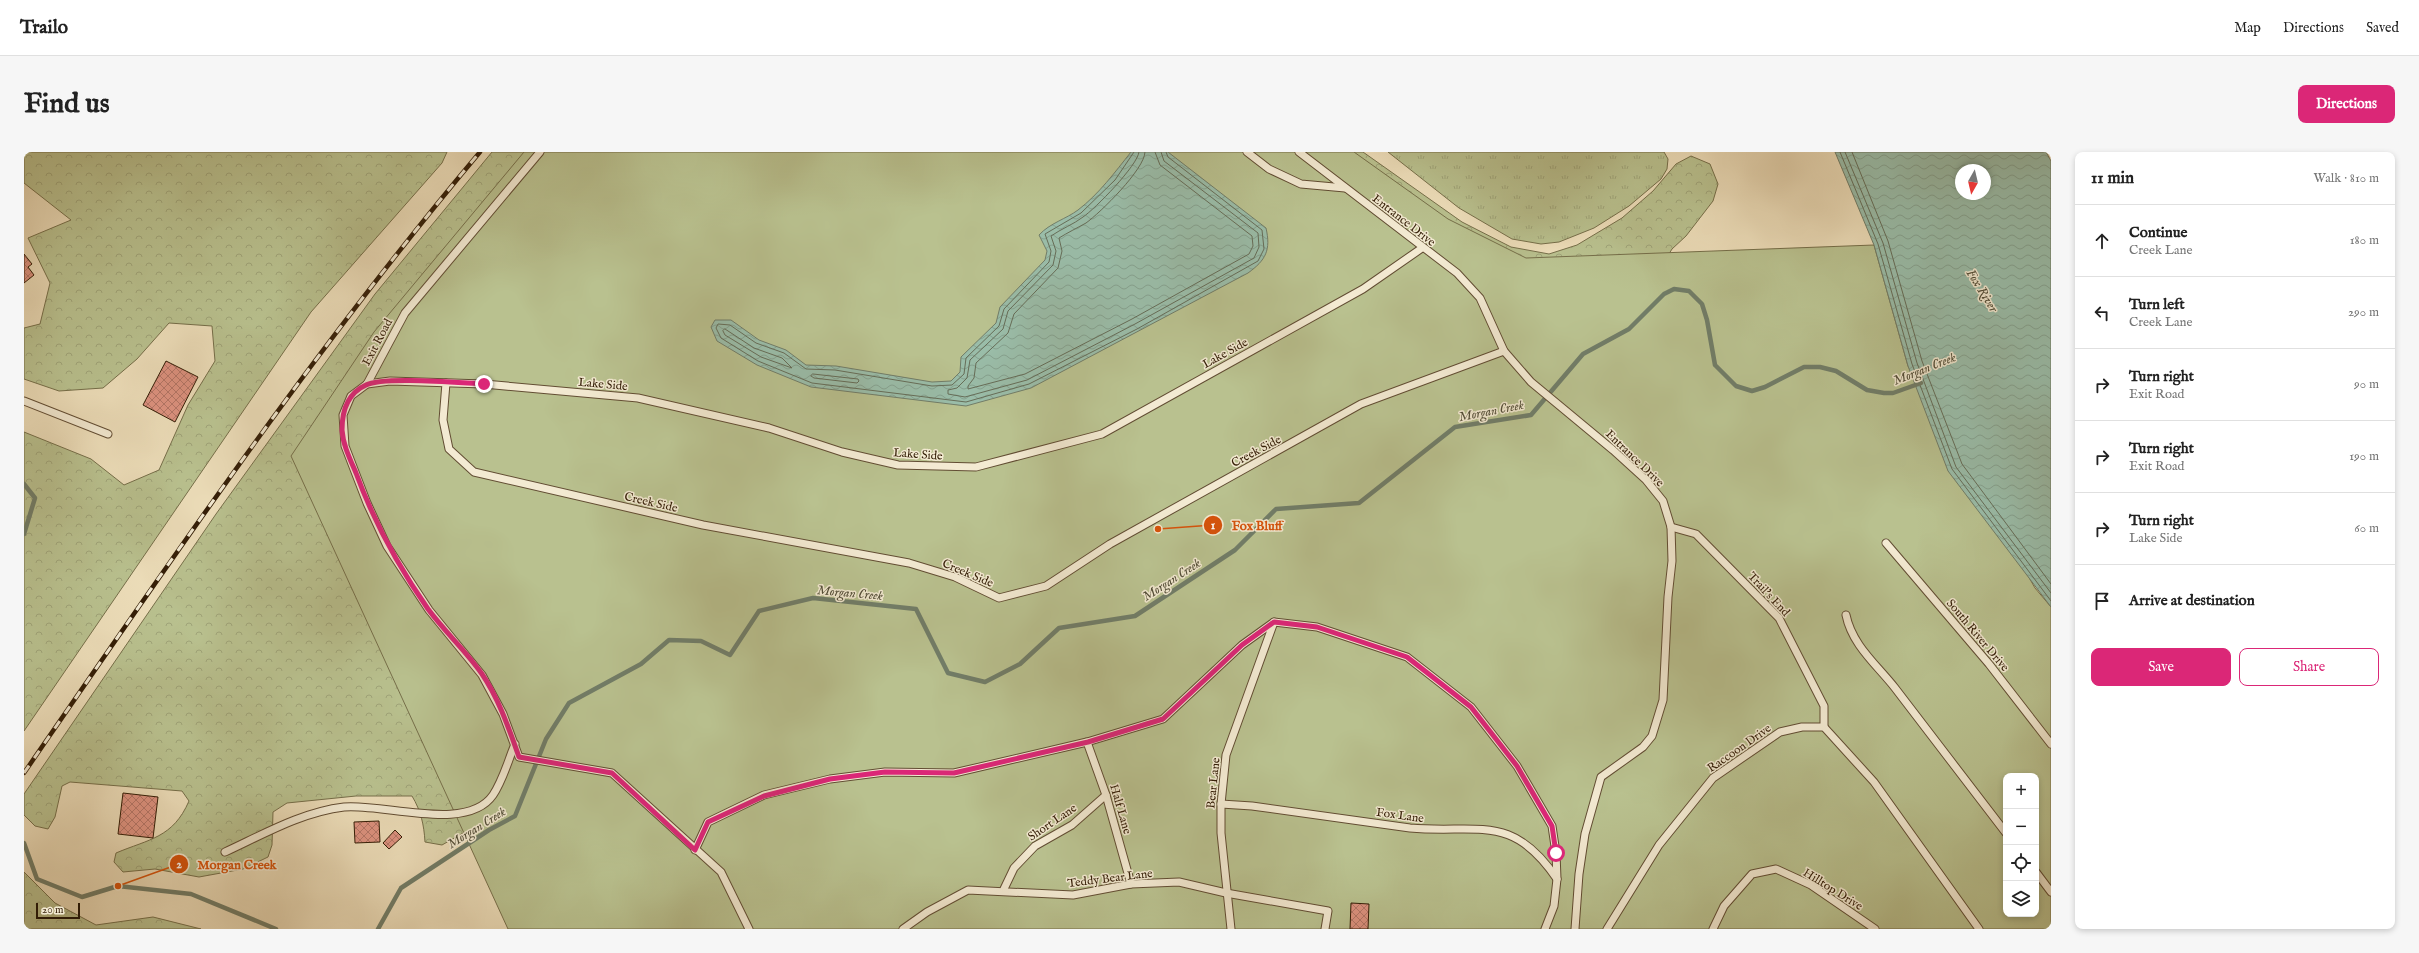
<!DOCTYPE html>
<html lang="en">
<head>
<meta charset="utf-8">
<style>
  :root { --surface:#fff; --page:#f6f6f6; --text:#222; --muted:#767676; --line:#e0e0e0; --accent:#db2777 }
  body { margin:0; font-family:"IM FELL English",serif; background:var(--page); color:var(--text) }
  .controls { position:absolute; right:12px; bottom:12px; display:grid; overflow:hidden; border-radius:8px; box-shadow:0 2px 6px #0003 }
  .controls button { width:36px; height:36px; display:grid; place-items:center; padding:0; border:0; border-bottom:1px solid var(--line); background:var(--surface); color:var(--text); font:20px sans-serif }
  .compass { position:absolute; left:1931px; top:12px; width:36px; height:36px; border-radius:50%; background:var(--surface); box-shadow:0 2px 6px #0003; rotate:188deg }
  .scale { position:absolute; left:12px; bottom:10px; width:44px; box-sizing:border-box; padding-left:4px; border:2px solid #331d06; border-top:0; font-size:11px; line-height:14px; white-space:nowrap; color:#331d06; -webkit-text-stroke:3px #f3ead2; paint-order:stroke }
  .stop { position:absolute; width:12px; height:12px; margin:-9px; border:3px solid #db2777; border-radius:50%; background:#fff }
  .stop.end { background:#db2777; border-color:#fff; box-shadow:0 1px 4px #0008 }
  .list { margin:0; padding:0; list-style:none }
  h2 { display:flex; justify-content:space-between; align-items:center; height:52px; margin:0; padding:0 16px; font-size:17px }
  h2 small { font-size:13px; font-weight:400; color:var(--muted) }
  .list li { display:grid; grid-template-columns:26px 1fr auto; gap:12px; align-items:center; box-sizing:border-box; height:72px; padding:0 16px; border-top:1px solid var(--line) }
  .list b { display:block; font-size:15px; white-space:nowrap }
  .list p { margin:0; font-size:13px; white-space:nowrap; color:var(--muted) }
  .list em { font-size:13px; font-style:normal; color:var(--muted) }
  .actions { display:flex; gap:8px; padding:12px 16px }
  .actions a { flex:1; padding:9px 0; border:1px solid var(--accent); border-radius:8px; text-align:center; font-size:14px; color:var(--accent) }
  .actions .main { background:var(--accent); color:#fff }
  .icon { flex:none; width:22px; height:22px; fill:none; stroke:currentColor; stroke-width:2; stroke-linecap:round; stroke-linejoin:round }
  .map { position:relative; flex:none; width:2027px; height:777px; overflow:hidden; border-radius:8px }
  header { display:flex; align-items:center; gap:24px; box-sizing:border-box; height:56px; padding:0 20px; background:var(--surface); border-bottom:1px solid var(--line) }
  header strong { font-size:19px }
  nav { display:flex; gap:22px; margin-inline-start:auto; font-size:14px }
  .intro { display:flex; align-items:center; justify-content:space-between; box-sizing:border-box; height:96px; padding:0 24px }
  h1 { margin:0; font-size:28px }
  .button { padding:10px 18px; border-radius:8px; background:var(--accent); color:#fff; font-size:14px; font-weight:700 }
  main { display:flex; gap:24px; padding:0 24px }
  aside { flex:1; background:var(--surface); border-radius:8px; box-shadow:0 2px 6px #0003 }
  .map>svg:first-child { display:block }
  .grass { fill:url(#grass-tufts); stroke:#766f4a }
  .forest { fill:url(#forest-crowns); stroke:#766f4a }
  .park { fill:#b9c18f; stroke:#766f4a; fill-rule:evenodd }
  .water { fill:url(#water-waves); stroke:#717d68; fill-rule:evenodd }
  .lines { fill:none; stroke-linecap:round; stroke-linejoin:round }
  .shore { stroke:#666d58; stroke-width:1 }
  .stream { stroke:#717d68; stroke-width:4.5 }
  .building { fill:url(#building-cross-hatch); stroke:#331d06 }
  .lane-casing { stroke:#624d33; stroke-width:9 }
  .lane { stroke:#f3ead2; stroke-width:7 }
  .rail-casing { stroke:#331d06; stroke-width:4.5 }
  .rail { stroke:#f3ead2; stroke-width:3; stroke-dasharray:9; stroke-linecap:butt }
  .route { stroke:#db2777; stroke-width:5 }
  .labels { text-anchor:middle; stroke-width:3; stroke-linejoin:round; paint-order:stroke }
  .street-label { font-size:12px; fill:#331d06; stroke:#f3ead2 }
  .water-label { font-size:13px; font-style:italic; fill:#524d37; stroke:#f3ead2 }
  .leader { fill:none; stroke:#d6530b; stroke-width:1.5 }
  .callout-dot { fill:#d6530b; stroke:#f3ead2; stroke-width:1.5 }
  .mark-label { font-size:12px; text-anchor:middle; font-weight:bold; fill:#fff }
  .callout-label { font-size:13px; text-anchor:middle; font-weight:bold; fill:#d6530b; stroke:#f3ead2; stroke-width:3; stroke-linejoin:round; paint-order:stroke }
</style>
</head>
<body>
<header>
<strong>Trailo</strong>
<nav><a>Map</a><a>Directions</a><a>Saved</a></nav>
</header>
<div class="intro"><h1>Find us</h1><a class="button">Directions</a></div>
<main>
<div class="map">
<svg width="2027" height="777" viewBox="0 0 2027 777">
  <defs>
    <pattern id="grass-tufts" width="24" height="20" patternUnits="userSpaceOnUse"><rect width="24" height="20" fill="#b9c18f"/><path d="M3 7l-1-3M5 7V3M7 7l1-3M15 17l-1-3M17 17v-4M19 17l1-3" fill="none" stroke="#a0a57a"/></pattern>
    <pattern id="forest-crowns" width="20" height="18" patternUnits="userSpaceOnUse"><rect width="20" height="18" fill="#b9c18f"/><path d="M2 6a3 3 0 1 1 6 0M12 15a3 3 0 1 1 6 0" fill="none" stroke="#a0a57a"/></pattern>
    <pattern id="water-waves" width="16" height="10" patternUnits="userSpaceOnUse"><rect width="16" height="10" fill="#9abda9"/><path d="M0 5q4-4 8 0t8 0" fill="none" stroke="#85a290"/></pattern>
    <pattern id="building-cross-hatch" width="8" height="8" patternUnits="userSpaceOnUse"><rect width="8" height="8" fill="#de9381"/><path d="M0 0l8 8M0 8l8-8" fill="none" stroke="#b57768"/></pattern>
  </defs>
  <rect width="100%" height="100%" fill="#eddeba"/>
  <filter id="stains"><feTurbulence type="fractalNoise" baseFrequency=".005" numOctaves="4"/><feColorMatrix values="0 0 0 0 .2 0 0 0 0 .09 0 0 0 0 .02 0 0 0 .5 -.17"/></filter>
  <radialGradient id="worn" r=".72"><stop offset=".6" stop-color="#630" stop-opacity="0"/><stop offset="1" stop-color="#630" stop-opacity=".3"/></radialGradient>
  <!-- grass -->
  <path class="grass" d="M 1364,0 L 1640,0 L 1644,7 L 1643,17 L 1637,27 L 1605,54 L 1570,76 L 1535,90 L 1517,92 L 1488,87 L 1435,56 Z"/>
  <!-- forest -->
  <g class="forest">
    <path d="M 0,0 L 423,0 L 418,11 L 287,160 L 0,579 L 0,280 L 67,307 L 100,333 L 135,318 L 164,253 L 191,209 L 188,174 L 145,171 L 113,207 L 79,236 L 35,239 L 0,227 L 0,176 L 16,172 L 26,131 L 4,86 L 47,68 L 0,31 Z"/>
    <path d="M 468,0 L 510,0 L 476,660 L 418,693 L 401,690 C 400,673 397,659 388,644 L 332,644 L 263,651 L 249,660 L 248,693 L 244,705 L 219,717 L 175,725 L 131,717 L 99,720 L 90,710 L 92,701 C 125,687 149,686 165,649 L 158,639 L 46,630 L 38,634 L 31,665 L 24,677 L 11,674 L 0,663 L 0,642 L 192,362 L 351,142 Z"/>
    <path d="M 1293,0 L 1339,0 L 1438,70 L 1487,95 L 1525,102 L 1553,93 L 1598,66 L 1629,39 L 1652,12 L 1667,4 L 1686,12 L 1694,32 L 1689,49 L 1662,84 L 1648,97 L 1635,118 L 1584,172 Z"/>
    <path d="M 0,720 L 31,751 L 72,773 L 129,765 L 177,777 L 0,777 Z"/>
  </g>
  <!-- park -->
  <path class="park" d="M 500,0 L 1330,0 L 1424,67 L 1502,106 L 1850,93 L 1884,214 L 2011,436 L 2027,455 L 2027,777 L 484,777 L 267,304 L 350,180 ZM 1982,624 L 2012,624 L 2012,762 L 1982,762 Z"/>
  <!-- water -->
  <g class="water">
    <path d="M 1107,0 L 1144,0 L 1242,76 C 1247,98 1242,108 1224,121 L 1007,236 L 942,254 L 787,235 L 733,213 L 693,189 L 687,175 L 691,168 L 707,168 L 735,188 L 762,198 L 782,213 L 812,214 L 908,230 L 927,229 L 936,220 L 937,205 L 972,171 L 976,155 L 1021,108 L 1023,99 L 1015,83 C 1026,71 1042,67 1054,58 C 1075,42 1091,20 1107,0 Z"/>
    <path d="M 1811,0 L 2022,0 L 2027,9 L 2027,455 L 1924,319 L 1884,214 L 1850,93 ZM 1937,18 L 1961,18 L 1961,42 L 1937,42 Z"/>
  </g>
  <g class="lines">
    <!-- shore -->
    <g class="shore">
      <path d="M 1110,0 L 1091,28 L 1057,61 L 1021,82 L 1027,99 L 1025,110 L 980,157 L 975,174 L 942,206 L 940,222 L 928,233 L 908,234 L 811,218 L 782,217 L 760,201 L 732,191 L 706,173 L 694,172 L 692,176 L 697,186 L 734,209 L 788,231 L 942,250 L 1005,232 L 1113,177 L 1234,109 L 1240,97 L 1238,78 L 1144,5 L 1142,0"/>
      <path d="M 1115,0 C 1114,13 1071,57 1059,65 C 1050,72 1037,77 1027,84 L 1032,99 L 1029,113 L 984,159 L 979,177 L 946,208 L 943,226 L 933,236 L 924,238 L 924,242 L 941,245 L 1003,228 L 1111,172 L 1230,106 L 1235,95 L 1234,81 L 1140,9 L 1137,0"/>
      <path d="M 1121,0 C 1121,17 1076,61 1062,71 C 1053,76 1043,81 1035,86 L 1038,99 L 1034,116 L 990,162 L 984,181 L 952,211 L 950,226 L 944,234 L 944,237 L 1001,222 L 1108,167 L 1225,102 L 1229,94 L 1228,84 L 1136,13 L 1131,0"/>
      <path d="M 1816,0 L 1854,92 L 1888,212 L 1928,317 L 2027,449"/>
      <path d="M 1821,0 L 1859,91 L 1893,211 L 1932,315 L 2027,441"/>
      <path d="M 1828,0 L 1864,89 L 1898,209 L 1938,312 L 2027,432"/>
      <path d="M 701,177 L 730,196 L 758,206 L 768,216 L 737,205 L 701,183 L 699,179 Z"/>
      <path d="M 789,222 L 834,227 L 835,229 L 833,231 L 790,226 L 787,224 Z"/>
    </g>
    <!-- stream -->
    <g class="stream">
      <path d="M 0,332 L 11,346 L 0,382"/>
      <path d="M 0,691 L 13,727 L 58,745 L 94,734 L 167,742 L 252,777"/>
      <path d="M 354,777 L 377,736 L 465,678 L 491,664 L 522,587 L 545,551 L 617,512 L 645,488 L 677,489 L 706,503 L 735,459 L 789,446 L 892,457 L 924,521 L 961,530 L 996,512 L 1035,476 L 1111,464 L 1211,398 L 1252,357 L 1335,351 L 1431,275 L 1507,263 L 1559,202 L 1605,177 L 1640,142 L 1650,137 L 1665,139 L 1678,152 L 1683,168 L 1691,213 L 1712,234 L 1728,239 L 1741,235 L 1780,215 L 1796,215 L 1812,219 L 1843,238 L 1860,241 L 1869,241 L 1897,231"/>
    </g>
  </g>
  <!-- building -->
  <g class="building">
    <path d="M 0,102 L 8,112 L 4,115 L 10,123 L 0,131 Z"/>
    <path d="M 142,209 L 174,225 L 151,270 L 119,253 Z"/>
    <path d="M 99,641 L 134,645 L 129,686 L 94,682 Z"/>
    <path d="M 355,669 L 356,690 L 331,691 L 330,670 Z"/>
    <path d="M 371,678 L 378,685 L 365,697 L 359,691 Z"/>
    <path d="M 1327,751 L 1345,752 L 1344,777 L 1326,777 Z"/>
  </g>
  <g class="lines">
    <!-- lane casing -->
    <g class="lane-casing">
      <g id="lane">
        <path d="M 516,0 L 381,161 L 343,232 L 327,244 L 319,263 L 321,294 L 343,351 L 363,394 L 405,458 L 458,523 L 479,562 L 495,605 L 588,621 L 697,720 L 725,777"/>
        <path d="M 1223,0 L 1245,17 L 1277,32 L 1321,36"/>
        <path d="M 1275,0 L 1433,121 L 1456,146 L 1480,199 L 1507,230 L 1589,298 L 1622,328 L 1639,349 L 1647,375 L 1648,409 L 1644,445 L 1639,548 L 1628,584 L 1619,595 L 1577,625 L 1561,682 L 1555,722 L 1551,777"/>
        <path d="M 422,231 L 419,268 L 425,297 L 450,320 L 679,373 L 885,411 L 931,425 L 975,446 L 1022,434 L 1086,392 L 1337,252 L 1480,199"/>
        <path d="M 343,232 L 366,229 L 460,232 L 614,246 L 745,276 L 818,300 L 874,313 L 952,315 L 1078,282 L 1339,137 L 1398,96"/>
        <path d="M 0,249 L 84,282"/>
        <path d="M 1647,375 L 1672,382 L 1755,466 L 1800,554 L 1800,575"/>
        <path d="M 1862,391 L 1965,512 L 2027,592"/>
        <path d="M 1822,463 C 1828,493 1853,513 1871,536 C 1908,584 1945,633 1982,681"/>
        <path d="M 1063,590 L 1082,643 L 1107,732"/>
        <path d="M 1197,652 L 1228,654 L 1386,676 C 1454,682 1488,660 1533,727"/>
        <path d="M 671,698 L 684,670 L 740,643 L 806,627 L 861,620 L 930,621 L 1063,590 L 1139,567 L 1218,493 L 1250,470 L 1293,475 L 1383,505 L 1447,555 L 1493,614 L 1528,674 L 1532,701 L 1533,727 L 1530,754 L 1521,777"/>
        <path d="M 201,700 C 240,682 278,660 320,655 C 360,651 443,681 469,643 C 479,628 484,609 491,592"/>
        <path d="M 2012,720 L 2027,740"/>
        <path d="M 979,739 L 990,716 L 1011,694 L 1048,673 L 1082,643"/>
        <path d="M 879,777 L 903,760 L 944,738 L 1049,743 L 1107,732 L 1155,730 L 1202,741 L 1304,759 L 1301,777"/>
        <path d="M 1207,777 L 1197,681 L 1197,652 L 1202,603 L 1250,470"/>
        <path d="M 1583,777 L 1635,693 L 1689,626 L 1756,580 L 1778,575 L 1800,575 L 1850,630 L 1955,777"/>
        <path d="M 1689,777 L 1700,754 L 1728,722 L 1752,717 L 1787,733 L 1851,777"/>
      </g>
    </g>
    <!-- lane -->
    <use href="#lane" class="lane"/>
    <!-- rail casing -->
    <g class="rail-casing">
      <path id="rail" d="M 0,621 C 146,409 291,196 456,0"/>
    </g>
    <!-- rail -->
    <use href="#rail" class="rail"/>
  </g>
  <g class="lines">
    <!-- route -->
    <path class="route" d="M 460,232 C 437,231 359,224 342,233 C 324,241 318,259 318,278 C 319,293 326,307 332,321 C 350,370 374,414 404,457 C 421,480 442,499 458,522 C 475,547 485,577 495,605 L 588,621 L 671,698 L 684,670 L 740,644 L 806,627 L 861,620 L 930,621 L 1064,590 L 1139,567 L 1218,493 L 1250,470 L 1293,475 L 1383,505 L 1447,555 L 1493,614 L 1528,674 L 1532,701"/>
  </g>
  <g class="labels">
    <!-- street labels -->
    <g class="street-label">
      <text transform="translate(1380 68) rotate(38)" y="4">Entrance Drive</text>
      <text transform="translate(353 190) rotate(-62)" y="4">Exit Road</text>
      <text transform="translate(1201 201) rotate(-29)" y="4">Lake Side</text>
      <text transform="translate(579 232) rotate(5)" y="4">Lake Side</text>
      <text transform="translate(1232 299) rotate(-28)" y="4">Creek Side</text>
      <text transform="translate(894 302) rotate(4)" y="4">Lake Side</text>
      <text transform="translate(1611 306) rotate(44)" y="4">Entrance Drive</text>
      <text transform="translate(627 350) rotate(13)" y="4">Creek Side</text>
      <text transform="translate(944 421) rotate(23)" y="4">Creek Side</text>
      <text transform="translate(1745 442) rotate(47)" y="4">Trail's End</text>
      <text transform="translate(1954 483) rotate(50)" y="4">South River Drive</text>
      <text transform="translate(1715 596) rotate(-35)" y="4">Raccoon Drive</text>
      <text transform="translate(1189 631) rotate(-84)" y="4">Bear Lane</text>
      <text transform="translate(1097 657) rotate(74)" y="4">Half Lane</text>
      <text transform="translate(1376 663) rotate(8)" y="4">Fox Lane</text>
      <text transform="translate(1028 670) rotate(-34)" y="4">Short Lane</text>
      <text transform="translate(1086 726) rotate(-7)" y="4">Teddy Bear Lane</text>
      <text transform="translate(1809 737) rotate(32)" y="4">Hilltop Drive</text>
    </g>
    <!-- water labels -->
    <g class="water-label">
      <text transform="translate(1959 138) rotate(58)" y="5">Fox River</text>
      <text transform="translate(1900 216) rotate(-22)" y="5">Morgan Creek</text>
      <text transform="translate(1467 258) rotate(-11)" y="5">Morgan Creek</text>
      <text transform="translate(1147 427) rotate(-33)" y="5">Morgan Creek</text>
      <text transform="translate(826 440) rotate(5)" y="5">Morgan Creek</text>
      <text transform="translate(452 675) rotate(-32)" y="5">Morgan Creek</text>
    </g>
  </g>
  <!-- callouts -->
  <path class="leader" d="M1134 377L1189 373M94 734L155 712"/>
  <g class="callout-dot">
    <circle cx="1134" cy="377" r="4"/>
    <circle cx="94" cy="734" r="4"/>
    <circle cx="1189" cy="373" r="10"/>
    <circle cx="155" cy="712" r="10"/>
  </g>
  <g class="mark-label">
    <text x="1189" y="377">1</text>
    <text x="155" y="716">2</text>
  </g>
  <g class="callout-label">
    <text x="1233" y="378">Fox Bluff</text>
    <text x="213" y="717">Morgan Creek</text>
  </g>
  <rect width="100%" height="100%" filter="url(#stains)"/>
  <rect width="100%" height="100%" fill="url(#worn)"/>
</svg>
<div class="controls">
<button>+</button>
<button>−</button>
<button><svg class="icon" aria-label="locate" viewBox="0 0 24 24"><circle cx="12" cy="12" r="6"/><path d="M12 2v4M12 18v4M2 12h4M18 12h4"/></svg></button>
<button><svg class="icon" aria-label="layers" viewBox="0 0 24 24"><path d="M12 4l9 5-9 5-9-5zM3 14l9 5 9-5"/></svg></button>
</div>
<svg class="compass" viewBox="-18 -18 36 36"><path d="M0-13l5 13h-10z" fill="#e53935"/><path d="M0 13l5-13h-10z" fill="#767676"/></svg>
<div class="scale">20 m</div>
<div class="stop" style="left:1532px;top:701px"></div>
<div class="stop end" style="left:460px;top:232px"></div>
</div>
<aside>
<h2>11 min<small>Walk · 810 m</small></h2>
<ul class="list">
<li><svg class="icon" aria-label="ahead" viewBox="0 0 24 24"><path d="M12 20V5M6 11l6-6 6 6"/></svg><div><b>Continue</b><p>Creek Lane</p></div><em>180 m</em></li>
<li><svg class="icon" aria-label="left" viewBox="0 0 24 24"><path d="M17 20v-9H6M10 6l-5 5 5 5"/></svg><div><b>Turn left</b><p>Creek Lane</p></div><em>290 m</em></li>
<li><svg class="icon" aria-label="right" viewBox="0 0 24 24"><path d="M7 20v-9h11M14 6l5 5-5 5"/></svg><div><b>Turn right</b><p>Exit Road</p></div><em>90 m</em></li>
<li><svg class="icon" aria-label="right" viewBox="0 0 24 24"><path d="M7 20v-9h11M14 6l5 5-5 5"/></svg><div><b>Turn right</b><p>Exit Road</p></div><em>190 m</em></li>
<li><svg class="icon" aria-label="right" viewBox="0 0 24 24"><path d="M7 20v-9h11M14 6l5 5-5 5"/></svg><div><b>Turn right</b><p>Lake Side</p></div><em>60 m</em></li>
<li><svg class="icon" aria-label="arrive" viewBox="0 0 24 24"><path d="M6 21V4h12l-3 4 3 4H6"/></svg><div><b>Arrive at destination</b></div></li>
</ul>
<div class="actions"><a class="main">Save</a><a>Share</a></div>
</aside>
</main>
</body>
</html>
